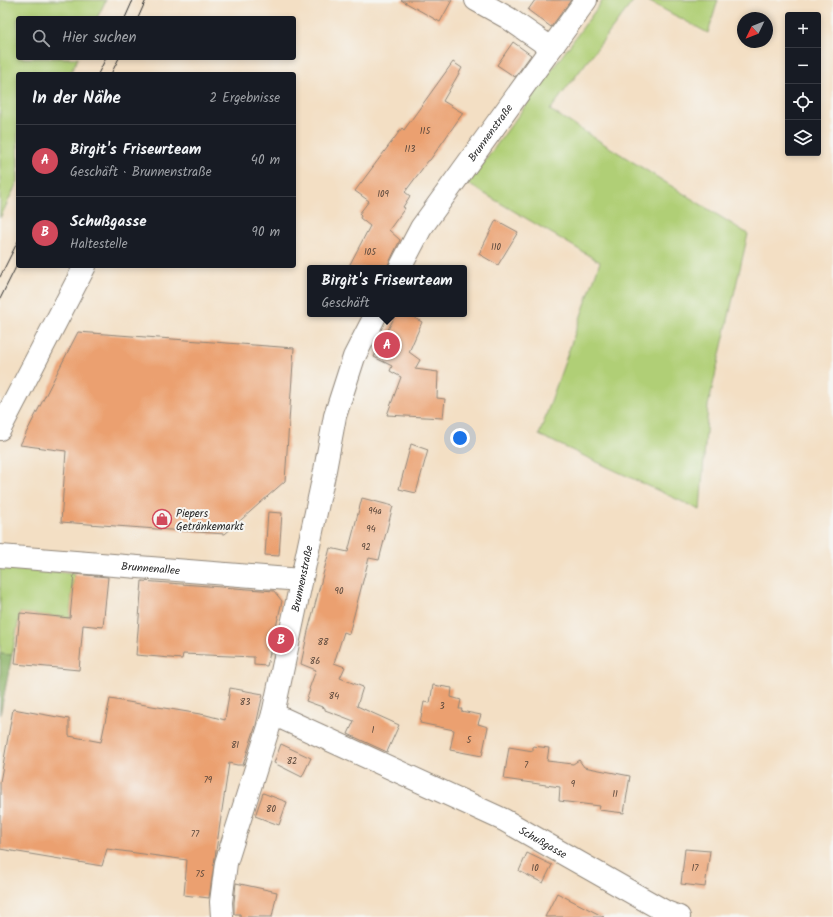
<!DOCTYPE html>
<html lang="de">
<head>
<meta charset="utf-8">
<style>
  :root { --surface:#171b24; --page:#242831; --text:#f1f3f6; --muted:#9ea1a6; --line:#363941; --accent:#d1495b }
  body { margin:0; font-family:Kalam,sans-serif; background:var(--page); color:var(--text) }
  .controls { position:absolute; right:12px; top:12px; display:grid; overflow:hidden; border-radius:4px; box-shadow:0 2px 6px #0003 }
  .controls button { width:36px; height:36px; display:grid; place-items:center; padding:0; border:0; border-bottom:1px solid var(--line); background:var(--surface); color:var(--text); font:20px sans-serif }
  .compass { position:absolute; left:737px; top:12px; width:36px; height:36px; border-radius:50%; background:var(--surface); box-shadow:0 2px 6px #0003; rotate:227deg }
  .you { position:absolute; left:460px; top:438px; width:14px; height:14px; margin:-10px; border:3px solid #fff; border-radius:50%; background:#1a73e8; box-shadow:0 0 0 6px #1a73e833 }
  .badge { display:grid; place-items:center; width:26px; height:26px; border-radius:50%; background:var(--accent); color:#fff; font-size:13px; font-weight:700 }
  .pin { position:absolute; translate:-50% -50%; border:2px solid #fff; box-shadow:0 1px 4px #0006 }
  .popup { position:absolute; left:307px; top:265px; width:160px; height:52px; box-sizing:border-box; display:grid; place-content:center; border-radius:4px; background:var(--surface); filter:drop-shadow(0 1px 3px #0005); font-size:13px; white-space:nowrap; color:var(--muted) }
  .popup b { font-size:15px; color:var(--text) }
  .popup::after { content:''; position:absolute; left:50%; top:100%; margin-left:-8px; border:8px solid transparent; border-top-color:var(--surface) }
  .list { margin:0; padding:0; list-style:none }
  h2 { display:flex; justify-content:space-between; align-items:center; height:52px; margin:0; padding:0 16px; font-size:17px }
  h2 small { font-size:13px; font-weight:400; color:var(--muted) }
  .list li { display:grid; grid-template-columns:26px 1fr auto; gap:12px; align-items:center; box-sizing:border-box; height:72px; padding:0 16px; border-top:1px solid var(--line) }
  .list b { display:block; font-size:15px; white-space:nowrap }
  .list p { margin:0; font-size:13px; white-space:nowrap; color:var(--muted) }
  .list em { font-size:13px; font-style:normal; color:var(--muted) }
  .icon { flex:none; width:22px; height:22px; fill:none; stroke:currentColor; stroke-width:2; stroke-linecap:round; stroke-linejoin:round }
  .map { position:relative; flex:none; width:833px; height:917px; overflow:hidden }
  .search { position:absolute; background:var(--surface); box-shadow:0 2px 6px #0003; left:16px; top:16px; width:280px; height:44px; display:flex; align-items:center; gap:10px; box-sizing:border-box; padding:0 14px; border-radius:4px; color:var(--muted); font-size:15px }
  .panel { position:absolute; background:var(--surface); box-shadow:0 2px 6px #0003; left:16px; top:72px; width:280px; height:196px; border-radius:4px }
  .map>svg:first-child { display:block }
  .green { fill:#b0cf76; stroke:#6e7d50 }
  .forest { fill:#8cb267; stroke:#5c6e49 }
  .building { fill:#eba070 }
  .lines { fill:none; stroke-linecap:round; stroke-linejoin:round }
  .minor-casing { stroke:#8f8578; stroke-width:24 }
  .minor { stroke:#fff; stroke-width:22 }
  .tram { stroke:#2b2b2b; stroke-width:1 }
  .labels { text-anchor:middle; stroke-width:4; stroke-linejoin:round; paint-order:stroke }
  .number-label { font-size:9px; fill:#5b483c }
  .street-label { font-size:11px; fill:#2b2b2b; stroke:#f6f6f2 }
  .poi-label { font-size:11px; fill:#2b2b2b; stroke:#f6f6f2; text-anchor:start }
</style>
</head>
<body>
<div class="map">
<svg width="833" height="917" viewBox="0 0 833 917">
  <rect width="100%" height="100%" fill="#f6f6f2"/>
  <filter id="ink" filterUnits="userSpaceOnUse"><feTurbulence type="fractalNoise" baseFrequency=".025" numOctaves="2"/><feDisplacementMap in="SourceGraphic" scale="8" xChannelSelector="R" yChannelSelector="G"/><feConvolveMatrix kernelMatrix="1 2 1 2 8 2 1 2 1" color-interpolation-filters="sRGB"/></filter>
  <filter id="wash" filterUnits="userSpaceOnUse"><feTurbulence type="fractalNoise" baseFrequency=".012" numOctaves="4" result="noise"/><feDisplacementMap in="SourceGraphic" scale="16" xChannelSelector="R" yChannelSelector="G"/><feGaussianBlur stdDeviation="0.9" result="paint"/><feColorMatrix in="noise" values="0 0 0 0 0 0 0 0 0 0 0 0 0 0 0 0 0 1.4 0 .05"/><feComposite in="paint" operator="in"/></filter>
  <g filter="url(#wash)">
    <rect width="100%" height="100%" fill="#f3dfc4"/>
    <!-- green -->
    <g class="green">
      <path d="M 0,0 L 106,0 L 97,18 L 18,18 L 18,58 L 78,58 L 70,74 L 18,74 L 18,181 L 0,218 Z"/>
      <path d="M 603,0 L 634,0 L 550,110 L 748,234 L 708,406 L 700,510 L 539,435 L 600,262 L 468,184 Z"/>
      <path d="M 646,0 L 718,0 L 708,33 Z"/>
      <path d="M 0,567 L 74,573 L 70,618 L 20,613 L 12,655 L 0,654 Z"/>
    </g>
    <!-- forest -->
    <path class="forest" d="M 0,654 L 12,655 L 0,715 Z"/>
    <g id="blocks">
      <!-- building -->
      <g class="building">
        <path d="M 401,0 L 452,0 L 440,22 Z"/>
        <path d="M 535,0 L 571,0 L 551,27 L 528,10 Z"/>
        <path d="M 513,42 L 531,55 L 515,77 L 497,65 Z"/>
        <path d="M 453,62 L 462,68 L 443,101 L 463,113 L 430,160 L 428,161 L 405,192 L 410,196 L 403,207 L 405,208 L 389,230 L 400,240 L 388,265 L 387,268 L 348,268 L 370,226 L 360,218 L 361,216 L 359,214 L 369,201 L 355,191 L 402,128 L 404,130 Z"/>
        <path d="M 496,220 L 518,232 L 498,265 L 479,254 Z"/>
        <path d="M 396,314 L 407,314 L 422,322 L 409,352 L 420,360 L 415,369 L 438,372 L 437,398 L 445,399 L 443,418 L 387,415 L 401,377 L 390,371 L 392,366 L 374,357 Z"/>
        <path d="M 78,332 L 294,348 L 285,481 L 225,534 L 61,522 L 66,451 L 20,445 Z"/>
        <path d="M 411,444 L 428,450 L 416,493 L 399,489 Z"/>
        <path d="M 362,498 L 393,506 L 379,560 L 369,558 L 349,634 L 344,632 L 334,663 L 345,667 L 340,678 L 363,687 L 357,706 L 399,725 L 387,752 L 348,734 L 354,721 L 325,710 L 325,708 L 306,701 L 310,690 L 309,689 L 316,670 L 301,664 L 308,631 L 330,548 L 348,552 Z"/>
        <path d="M 268,512 L 282,513 L 279,556 L 265,555 Z"/>
        <path d="M 74,574 L 108,577 L 103,627 L 83,625 L 79,670 L 15,664 L 20,613 L 70,618 Z"/>
        <path d="M 142,581 L 274,591 L 282,601 L 267,666 L 254,665 L 254,657 L 183,654 L 182,659 L 136,655 Z"/>
        <path d="M 433,685 L 452,688 L 451,697 L 461,700 L 459,709 L 462,709 L 461,711 L 481,715 L 478,724 L 488,727 L 482,756 L 450,750 L 454,730 L 420,723 L 424,702 L 430,703 Z"/>
        <path d="M 230,688 L 263,694 L 256,725 L 243,765 L 237,765 L 229,763 L 209,898 L 184,895 L 187,860 L 107,849 L 102,866 L 0,849 L 0,782 L 13,709 L 69,719 L 69,736 L 101,742 L 110,699 L 206,715 L 225,720 Z"/>
        <path d="M 281,744 L 311,758 L 302,777 L 274,763 Z"/>
        <path d="M 533,746 L 549,748 L 547,761 L 573,764 L 579,760 L 584,767 L 630,776 L 624,813 L 599,810 L 600,806 L 559,801 L 560,787 L 504,779 L 509,747 L 533,751 Z"/>
        <path d="M 263,793 L 287,802 L 279,825 L 255,816 Z"/>
        <path d="M 685,849 L 710,851 L 705,887 L 681,884 Z"/>
        <path d="M 527,853 L 552,865 L 543,883 L 519,871 Z"/>
        <path d="M 236,883 L 277,892 L 272,917 L 240,917 L 240,914 L 234,914 L 234,902 Z"/>
        <path d="M 557,893 L 604,917 L 545,917 Z"/>
      </g>
    </g>
  </g>
  <g filter="url(#ink)">
    <use href="#blocks" fill-opacity="0" stroke="#8f8578" stroke-width="1"/>
    <g class="lines">
      <!-- minor casing -->
      <g class="minor-casing">
        <g id="minor">
          <path d="M 476,0 L 508,18 L 551,48"/>
          <path id="s1" d="M 400,268 L 421,228 L 586,0"/>
          <path d="M 0,429 L 85,266"/>
          <path id="s2" d="M 0,556 L 301,580"/>
          <path id="s3" d="M 273,714 L 504,820 L 666,912 L 679,917"/>
          <path id="s4" d="M 222,917 L 221,902 L 226,863 L 273,714 L 325,470 L 335,416 L 354,357 L 376,314"/>
        </g>
      </g>
      <!-- minor -->
      <use href="#minor" class="minor"/>
      <!-- tram -->
      <g class="tram">
        <path d="M 125,18 L 133,0"/>
        <path d="M 138,18 L 146,0"/>
        <path d="M 98,74 L 106,58"/>
        <path d="M 111,74 L 119,58"/>
        <path d="M 0,277 L 18,241"/>
        <path d="M 0,299 L 18,263"/>
      </g>
    </g>
  </g>
  <!-- icons -->
  <defs>
    <g id="shop-ring" transform="scale(1)"><circle r="9.5" fill="#f6f6f2" stroke="#d1495b" stroke-width="1.5"/><path d="M-5-2.5h2.3a2.7 3.5 0 0 1 5.4 0H5L5.5 6h-11ZM-1.5-2.5h3a1.5 2.3 0 0 0-3 0Z" fill="#d1495b"/></g>
  </defs>
  <g fill-rule="evenodd">
    <use href="#shop-ring" x="162" y="519"/>
  </g>
  <g class="labels">
    <!-- number labels -->
    <g class="number-label">
      <text x="425" y="134">115</text>
      <text x="410" y="152">113</text>
      <text x="383" y="197">109</text>
      <text x="496" y="250">110</text>
      <text x="370" y="255">105</text>
      <text x="375" y="514">94a</text>
      <text x="371" y="532">94</text>
      <text x="366" y="550">92</text>
      <text x="339" y="594">90</text>
      <text x="323" y="645">88</text>
      <text x="315" y="664">86</text>
      <text x="334" y="699">84</text>
      <text x="245" y="705">83</text>
      <text x="442" y="709">3</text>
      <text x="373" y="733">1</text>
      <text x="469" y="743">5</text>
      <text x="235" y="748">81</text>
      <text x="292" y="764">82</text>
      <text x="526" y="768">7</text>
      <text x="208" y="783">79</text>
      <text x="573" y="787">9</text>
      <text x="615" y="797">11</text>
      <text x="271" y="812">80</text>
      <text x="195" y="837">77</text>
      <text x="535" y="871">10</text>
      <text x="695" y="871">17</text>
      <text x="200" y="877">75</text>
    </g>
    <!-- street labels -->
    <g class="street-label">
      <text dy="4" stroke="none"><textPath href="#s1" startOffset="163">Brunnenstraße</textPath></text>
      <text dy="4" stroke="none"><textPath href="#s2" startOffset="151">Brunnenallee</textPath></text>
      <text dy="4" stroke="none"><textPath href="#s4" startOffset="349">Brunnenstraße</textPath></text>
      <text dy="4" stroke="none"><textPath href="#s3" startOffset="299">Schußgasse</textPath></text>
    </g>
    <!-- poi labels -->
    <g class="poi-label">
      <text x="176" y="517">Piepers<tspan x="176" dy="13">Getränkemarkt</tspan></text>
    </g>
  </g>
</svg>
<div class="controls">
<button>+</button>
<button>−</button>
<button><svg class="icon" aria-label="locate" viewBox="0 0 24 24"><circle cx="12" cy="12" r="6"/><path d="M12 2v4M12 18v4M2 12h4M18 12h4"/></svg></button>
<button><svg class="icon" aria-label="layers" viewBox="0 0 24 24"><path d="M12 4l9 5-9 5-9-5zM3 14l9 5 9-5"/></svg></button>
</div>
<svg class="compass" viewBox="-18 -18 36 36"><path d="M0-13l5 13h-10z" fill="#e53935"/><path d="M0 13l5-13h-10z" fill="#9ea1a6"/></svg>
<div class="you"></div>
<div class="pin badge" style="left:387px;top:345px">A</div>
<div class="popup"><b>Birgit's Friseurteam</b>Geschäft</div>
<div class="pin badge" style="left:281px;top:640px">B</div>
<div class="search"><svg class="icon" aria-label="search" viewBox="0 0 24 24"><circle cx="10" cy="10" r="6"/><path d="M15 15l6 6"/></svg>Hier suchen</div>
<section class="panel">
<h2>In der Nähe<small>2 Ergebnisse</small></h2>
<ul class="list">
<li><span class="badge">A</span><div><b>Birgit's Friseurteam</b><p>Geschäft · Brunnenstraße</p></div><em>40 m</em></li>
<li><span class="badge">B</span><div><b>Schußgasse</b><p>Haltestelle</p></div><em>90 m</em></li>
</ul>
</section>
</div>
</body>
</html>
